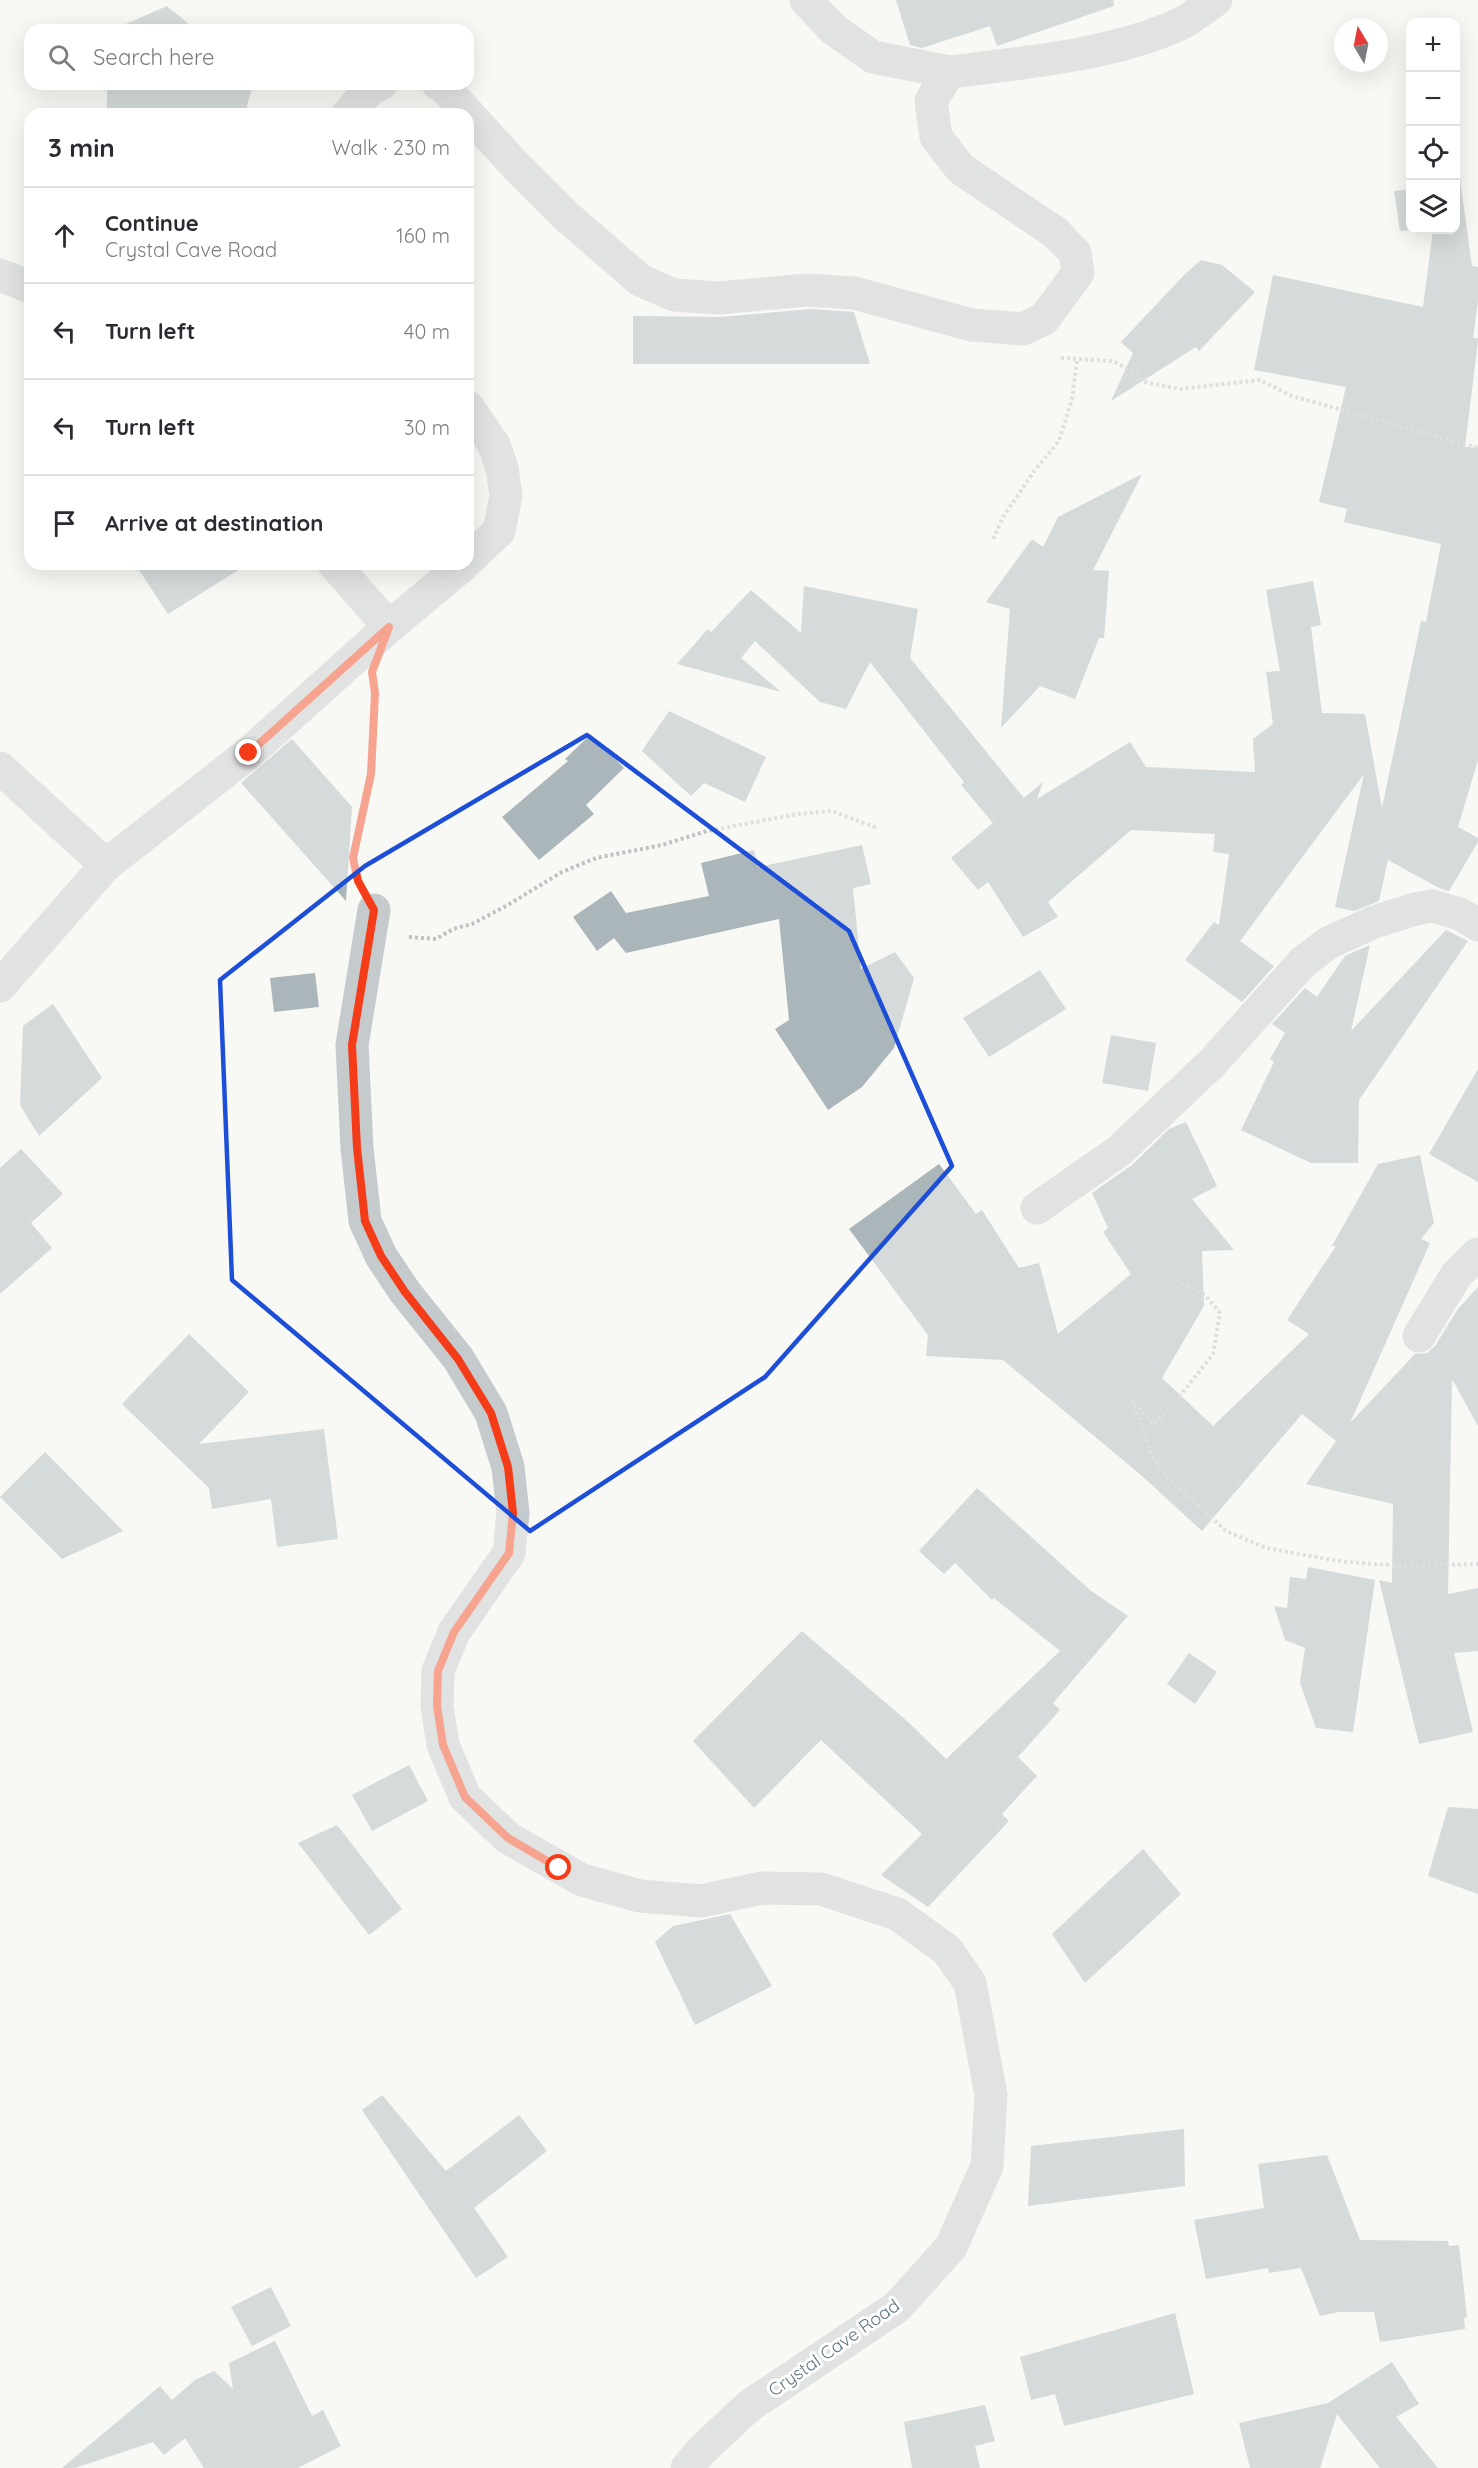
<!DOCTYPE html>
<html lang="en">
<head>
<meta charset="utf-8">
<style>
  :root { --surface:#fff; --page:#f7f7f7; --text:#2b2b33; --muted:#7c7c81; --line:#e1e1e2 }
  body { margin:0; font-family:Quicksand,sans-serif; background:var(--page); color:var(--text) }
  .controls { position:absolute; right:18px; top:18px; display:grid; overflow:hidden; border-radius:12px; box-shadow:0 6px 24px #0002 }
  .controls button { width:54px; height:54px; display:grid; place-items:center; padding:0; border:0; border-bottom:2px solid var(--line); background:var(--surface); color:var(--text); font:30px sans-serif }
  .compass { position:absolute; left:1334px; top:18px; width:54px; height:54px; border-radius:50%; background:var(--surface); box-shadow:0 6px 24px #0002; rotate:350deg }
  .stop { position:absolute; width:18px; height:18px; margin:-14px; border:4px solid #f43c18; border-radius:50%; background:#fff }
  .stop.end { background:#f43c18; border-color:#fff; box-shadow:0 2px 6px #0008 }
  .list { margin:0; padding:0; list-style:none }
  h2 { display:flex; justify-content:space-between; align-items:center; height:78px; margin:0; padding:0 24px; font-size:26px }
  h2 small { font-size:20px; font-weight:400; color:var(--muted) }
  .list li { display:grid; grid-template-columns:39px 1fr auto; gap:18px; align-items:center; box-sizing:border-box; height:96px; padding:0 24px; border-top:2px solid var(--line) }
  .list b { display:block; font-size:22px; white-space:nowrap }
  .list p { margin:0; font-size:20px; white-space:nowrap; color:var(--muted) }
  .list em { font-size:20px; font-style:normal; color:var(--muted) }
  .icon { flex:none; width:33px; height:33px; fill:none; stroke:currentColor; stroke-width:2; stroke-linecap:round; stroke-linejoin:round }
  .map { position:relative; flex:none; width:1478px; height:2468px; overflow:hidden }
  .search { position:absolute; background:var(--surface); box-shadow:0 6px 24px #0002; left:24px; top:24px; width:450px; height:66px; display:flex; align-items:center; gap:15px; box-sizing:border-box; padding:0 21px; border-radius:18px; color:var(--muted); font-size:22px }
  .panel { position:absolute; background:var(--surface); box-shadow:0 6px 24px #0002; left:24px; top:108px; width:450px; height:462px; border-radius:18px }
  .map>svg:first-child { display:block }
  .building { fill:#abb6ba }
  .lines { fill:none; stroke-linecap:round; stroke-linejoin:round }
  .path { stroke:#bec2c3; stroke-width:4; stroke-dasharray:3 3; stroke-linecap:butt }
  .minor { stroke:#c5cacd; stroke-width:33 }
  .route { stroke:#f43c18; stroke-width:8 }
  .marked { fill:none; stroke:#1d4ed8; stroke-width:4.5; stroke-linejoin:round }
  .labels { text-anchor:middle; stroke-width:6; stroke-linejoin:round; paint-order:stroke }
  .street-label { font-size:18px; fill:#607682; stroke:#fff }
</style>
</head>
<body>
<div class="map">
<svg width="1478" height="2468" viewBox="0 0 1478 2468">
  <rect width="100%" height="100%" fill="#f8f8f4"/>
  <!-- building -->
  <g class="building">
    <path d="M 896,0 L 1113,0 L 1114,6 L 997,46 L 990,26 L 922,48 L 910,45 Z"/>
    <path d="M 167,6 L 196,30 L 112,30 Z"/>
    <path d="M 107,84 L 253,84 L 245,114 L 107,114 Z"/>
    <path d="M 1455,142 L 1472,266 L 1478,267 L 1478,301 L 1473,338 L 1478,338 L 1478,341 L 1465,447 L 1478,448 L 1478,760 L 1458,827 L 1478,838 L 1478,842 L 1449,891 L 1439,888 L 1388,860 L 1379,901 L 1354,911 L 1335,907 L 1364,774 L 1240,941 L 1274,966 L 1242,1002 L 1185,960 L 1214,922 L 1219,925 L 1229,854 L 1213,852 L 1215,834 L 1131,830 L 1048,902 L 1058,917 L 1023,937 L 988,882 L 978,890 L 951,858 L 993,823 L 961,785 L 964,782 L 870,662 L 846,709 L 820,702 L 755,641 L 741,658 L 781,692 L 677,664 L 708,629 L 711,632 L 751,590 L 801,633 L 804,586 L 918,609 L 910,658 L 1024,798 L 1043,782 L 1037,799 L 1130,742 L 1146,767 L 1255,772 L 1253,739 L 1273,724 L 1266,672 L 1280,671 L 1266,590 L 1313,581 L 1321,625 L 1311,627 L 1322,713 L 1365,714 L 1382,808 L 1421,621 L 1426,622 L 1441,544 L 1344,522 L 1347,509 L 1319,502 L 1346,387 L 1254,370 L 1273,275 L 1423,307 L 1433,230 L 1455,230 Z"/>
    <path d="M 1410,189 L 1411,230 L 1400,231 L 1394,191 Z"/>
    <path d="M 1201,260 L 1222,265 L 1255,292 L 1199,351 L 1196,347 L 1111,401 L 1133,353 L 1121,342 L 1185,274 Z"/>
    <path d="M 811,309 L 854,312 L 870,364 L 633,364 L 633,316 L 720,317 Z"/>
    <path d="M 1142,474 L 1093,570 L 1109,571 L 1104,638 L 1099,638 L 1075,699 L 1040,686 L 1001,728 L 1010,609 L 986,602 L 1032,539 L 1043,547 L 1058,517 Z"/>
    <path d="M 135,564 L 248,564 L 168,614 Z"/>
    <path d="M 669,711 L 766,757 L 745,802 L 704,783 L 691,796 L 642,751 Z"/>
    <path d="M 591,734 L 624,768 L 586,805 L 594,814 L 539,860 L 502,817 L 568,761 L 565,759 Z"/>
    <path d="M 292,739 L 352,807 L 346,901 L 241,783 Z"/>
    <path d="M 862,845 L 871,884 L 853,888 L 861,969 L 895,952 L 914,978 L 894,1048 L 862,1087 L 828,1110 L 775,1029 L 789,1020 L 779,919 L 626,953 L 614,938 L 597,951 L 573,917 L 611,891 L 626,913 L 709,896 L 701,863 L 754,850 L 758,867 Z"/>
    <path d="M 1446,930 L 1468,941 L 1359,1100 L 1358,1163 L 1311,1163 L 1241,1130 L 1274,1062 L 1270,1059 L 1285,1033 L 1272,1024 L 1305,988 L 1317,997 L 1345,956 L 1370,945 L 1351,1031 Z"/>
    <path d="M 1040,970 L 1066,1009 L 989,1057 L 963,1018 Z"/>
    <path d="M 315,973 L 319,1007 L 274,1012 L 270,978 Z"/>
    <path d="M 53,1004 L 102,1078 L 39,1136 L 20,1105 L 23,1026 Z"/>
    <path d="M 1111,1035 L 1156,1043 L 1148,1091 L 1102,1083 Z"/>
    <path d="M 1478,1069 L 1478,1182 L 1429,1154 Z"/>
    <path d="M 1186,1122 L 1217,1186 L 1192,1199 L 1234,1250 L 1202,1251 L 1204,1306 L 1162,1378 L 1213,1426 L 1309,1334 L 1287,1320 L 1336,1246 L 1332,1246 L 1378,1164 L 1420,1155 L 1434,1223 L 1421,1239 L 1430,1243 L 1350,1423 L 1415,1354 L 1427,1353 L 1435,1346 L 1458,1309 L 1478,1287 L 1478,1426 L 1452,1379 L 1448,1594 L 1478,1588 L 1478,1651 L 1454,1653 L 1473,1732 L 1419,1744 L 1379,1580 L 1392,1583 L 1393,1504 L 1306,1484 L 1336,1441 L 1302,1414 L 1202,1531 L 1141,1475 L 1003,1360 L 926,1356 L 928,1335 L 849,1229 L 939,1164 L 976,1214 L 982,1210 L 1019,1268 L 1039,1263 L 1058,1334 L 1131,1274 L 1103,1232 L 1108,1228 L 1092,1193 L 1132,1165 L 1169,1129 Z"/>
    <path d="M 21,1149 L 63,1194 L 31,1223 L 52,1248 L 0,1294 L 0,1168 Z"/>
    <path d="M 189,1334 L 249,1392 L 199,1444 L 324,1429 L 338,1539 L 277,1547 L 271,1499 L 212,1509 L 209,1488 L 122,1404 Z"/>
    <path d="M 45,1452 L 123,1531 L 62,1559 L 0,1497 Z"/>
    <path d="M 977,1488 L 1090,1590 L 1128,1616 L 1053,1703 L 1060,1710 L 1018,1757 L 1037,1776 L 1002,1814 L 1009,1821 L 928,1907 L 881,1875 L 922,1834 L 821,1740 L 754,1808 L 693,1741 L 802,1631 L 907,1721 L 946,1759 L 1060,1651 L 994,1598 L 992,1600 L 955,1563 L 944,1574 L 919,1551 Z"/>
    <path d="M 1308,1567 L 1375,1580 L 1353,1732 L 1316,1728 L 1300,1683 L 1305,1648 L 1285,1640 L 1274,1606 L 1287,1608 L 1290,1577 L 1306,1579 Z"/>
    <path d="M 1189,1653 L 1217,1672 L 1195,1704 L 1167,1684 Z"/>
    <path d="M 409,1765 L 428,1801 L 372,1831 L 352,1795 Z"/>
    <path d="M 1448,1807 L 1478,1809 L 1478,1894 L 1428,1876 Z"/>
    <path d="M 337,1825 L 402,1909 L 369,1935 L 298,1843 Z"/>
    <path d="M 1143,1849 L 1181,1894 L 1085,1983 L 1052,1934 Z"/>
    <path d="M 730,1914 L 772,1986 L 695,2025 L 655,1942 L 673,1926 Z"/>
    <path d="M 382,2095 L 446,2171 L 519,2115 L 547,2151 L 474,2208 L 508,2257 L 476,2278 L 362,2110 Z"/>
    <path d="M 1184,2129 L 1185,2186 L 1028,2206 L 1031,2146 Z"/>
    <path d="M 1327,2155 L 1360,2240 L 1448,2241 L 1449,2246 L 1459,2245 L 1467,2317 L 1464,2318 L 1465,2329 L 1380,2342 L 1374,2312 L 1339,2312 L 1320,2316 L 1301,2268 L 1269,2273 L 1268,2268 L 1206,2279 L 1194,2220 L 1264,2208 L 1258,2164 Z"/>
    <path d="M 271,2287 L 291,2326 L 252,2346 L 231,2307 Z"/>
    <path d="M 1175,2313 L 1194,2394 L 1064,2426 L 1055,2394 L 1031,2400 L 1020,2357 Z"/>
    <path d="M 275,2341 L 312,2416 L 323,2410 L 341,2446 L 298,2468 L 204,2468 L 185,2438 L 164,2455 L 153,2442 L 75,2468 L 62,2468 L 160,2386 L 172,2400 L 195,2380 L 214,2371 L 233,2389 L 229,2363 Z"/>
    <path d="M 1392,2362 L 1419,2404 L 1396,2417 L 1438,2468 L 1380,2468 L 1337,2414 L 1320,2468 L 1250,2468 L 1239,2423 L 1328,2403 Z"/>
    <path d="M 985,2405 L 995,2441 L 975,2446 L 980,2468 L 912,2468 L 904,2422 Z"/>
  </g>
  <g class="lines">
    <!-- path -->
    <g class="path">
      <path d="M 1061,358 L 1113,361 L 1135,373 L 1145,382 L 1180,389 L 1260,380 L 1292,396 L 1478,448"/>
      <path d="M 993,539 L 1003,517 L 1035,470 L 1059,441 L 1072,399 L 1077,360"/>
      <path d="M 357,875 L 353,858 L 371,773 L 375,696"/>
      <path d="M 409,937 L 436,939 L 453,929 L 472,924 L 506,906 L 562,872 L 596,858 L 662,845 L 707,831 L 798,814 L 832,811 L 877,828"/>
      <path d="M 1132,1400 L 1151,1454 L 1166,1476 L 1226,1531 L 1266,1548 L 1338,1561 L 1400,1566 L 1478,1564"/>
      <path d="M 1134,1403 L 1154,1424 L 1172,1406 L 1213,1354 L 1220,1313 L 1205,1295 L 1183,1285 L 1169,1271"/>
    </g>
    <!-- minor -->
    <g class="minor">
      <path d="M 806,0 L 833,29 L 873,57 L 949,72"/>
      <path d="M 438,84 L 442,85 L 515,165 L 565,215 L 640,280 L 674,295 L 718,298 L 807,290 L 854,293 L 972,325 L 1023,329 L 1044,319 L 1078,273 L 1075,253 L 1056,233 L 961,169 L 936,137 L 931,101 L 949,72 C 1022,63 1115,55 1182,23 C 1194,17 1205,7 1216,0"/>
      <path d="M 348,114 L 371,88 L 381,84"/>
      <path d="M 0,275 L 30,287"/>
      <path d="M 468,407 L 494,445 L 502,468 L 506,496 L 499,531 L 468,560"/>
      <path d="M 334,564 L 389,627"/>
      <path d="M 0,768 L 106,865"/>
      <path d="M 374,910 L 352,1045 L 357,1148 L 365,1221 L 381,1256 L 405,1292 L 458,1358 L 491,1413 L 508,1467 L 513,1513 L 509,1553 L 454,1632 L 438,1671 L 437,1706 L 443,1745 L 465,1797 L 508,1838 L 582,1880 L 640,1896 L 701,1901 L 762,1888 L 821,1889 L 897,1914 L 947,1950 L 970,1983 L 991,2095 L 987,2166 L 951,2247 L 897,2307 L 749,2406 L 701,2451 L 687,2468"/>
      <path d="M 0,986 L 106,865 L 249,753 L 389,627 L 464,564"/>
      <path d="M 1037,1208 L 1119,1151 L 1212,1063 L 1303,962 L 1328,943 L 1374,922 L 1415,909 L 1432,906 L 1460,914 L 1478,925"/>
      <path d="M 1419,1336 L 1457,1274 L 1478,1254"/>
    </g>
  </g>
  <g class="lines">
    <!-- route -->
    <path class="route" d="M 249,753 L 389,627 L 372,672 L 375,693 L 371,774 L 353,858 L 358,881 L 374,910 L 352,1045 L 357,1148 L 365,1221 L 381,1256 L 405,1292 L 458,1359 L 491,1413 L 508,1467 L 513,1513 L 509,1553 L 454,1632 L 438,1671 L 437,1706 L 443,1745 L 465,1797 L 508,1838 L 559,1868"/>
  </g>
  <!-- marked area -->
  <path d="M0 0H1478V2468H0ZM 587,735 L 849,931 L 952,1166 L 765,1377 L 530,1531 L 232,1280 L 220,980 L 365,866 Z" fill="#f8f8f4" fill-opacity=".55" fill-rule="evenodd"/>
  <path class="marked" d="M 587,735 L 849,931 L 952,1166 L 765,1377 L 530,1531 L 232,1280 L 220,980 L 365,866 Z"/>
  <g class="labels">
    <!-- street labels -->
    <g class="street-label">
      <text transform="translate(834 2348) rotate(-35)" y="6">Crystal Cave Road</text>
    </g>
  </g>
</svg>
<div class="controls">
<button>+</button>
<button>−</button>
<button><svg class="icon" aria-label="locate" viewBox="0 0 24 24"><circle cx="12" cy="12" r="6"/><path d="M12 2v4M12 18v4M2 12h4M18 12h4"/></svg></button>
<button><svg class="icon" aria-label="layers" viewBox="0 0 24 24"><path d="M12 4l9 5-9 5-9-5zM3 14l9 5 9-5"/></svg></button>
</div>
<svg class="compass" viewBox="-18 -18 36 36"><path d="M0-13l5 13h-10z" fill="#e53935"/><path d="M0 13l5-13h-10z" fill="#7c7c81"/></svg>
<div class="stop" style="left:559px;top:1868px"></div>
<div class="stop end" style="left:249px;top:753px"></div>
<div class="search"><svg class="icon" aria-label="search" viewBox="0 0 24 24"><circle cx="10" cy="10" r="6"/><path d="M15 15l6 6"/></svg>Search here</div>
<section class="panel">
<h2>3 min<small>Walk · 230 m</small></h2>
<ul class="list">
<li><svg class="icon" aria-label="ahead" viewBox="0 0 24 24"><path d="M12 20V5M6 11l6-6 6 6"/></svg><div><b>Continue</b><p>Crystal Cave Road</p></div><em>160 m</em></li>
<li><svg class="icon" aria-label="left" viewBox="0 0 24 24"><path d="M17 20v-9H6M10 6l-5 5 5 5"/></svg><div><b>Turn left</b></div><em>40 m</em></li>
<li><svg class="icon" aria-label="left" viewBox="0 0 24 24"><path d="M17 20v-9H6M10 6l-5 5 5 5"/></svg><div><b>Turn left</b></div><em>30 m</em></li>
<li><svg class="icon" aria-label="arrive" viewBox="0 0 24 24"><path d="M6 21V4h12l-3 4 3 4H6"/></svg><div><b>Arrive at destination</b></div></li>
</ul>
</section>
</div>
</body>
</html>
